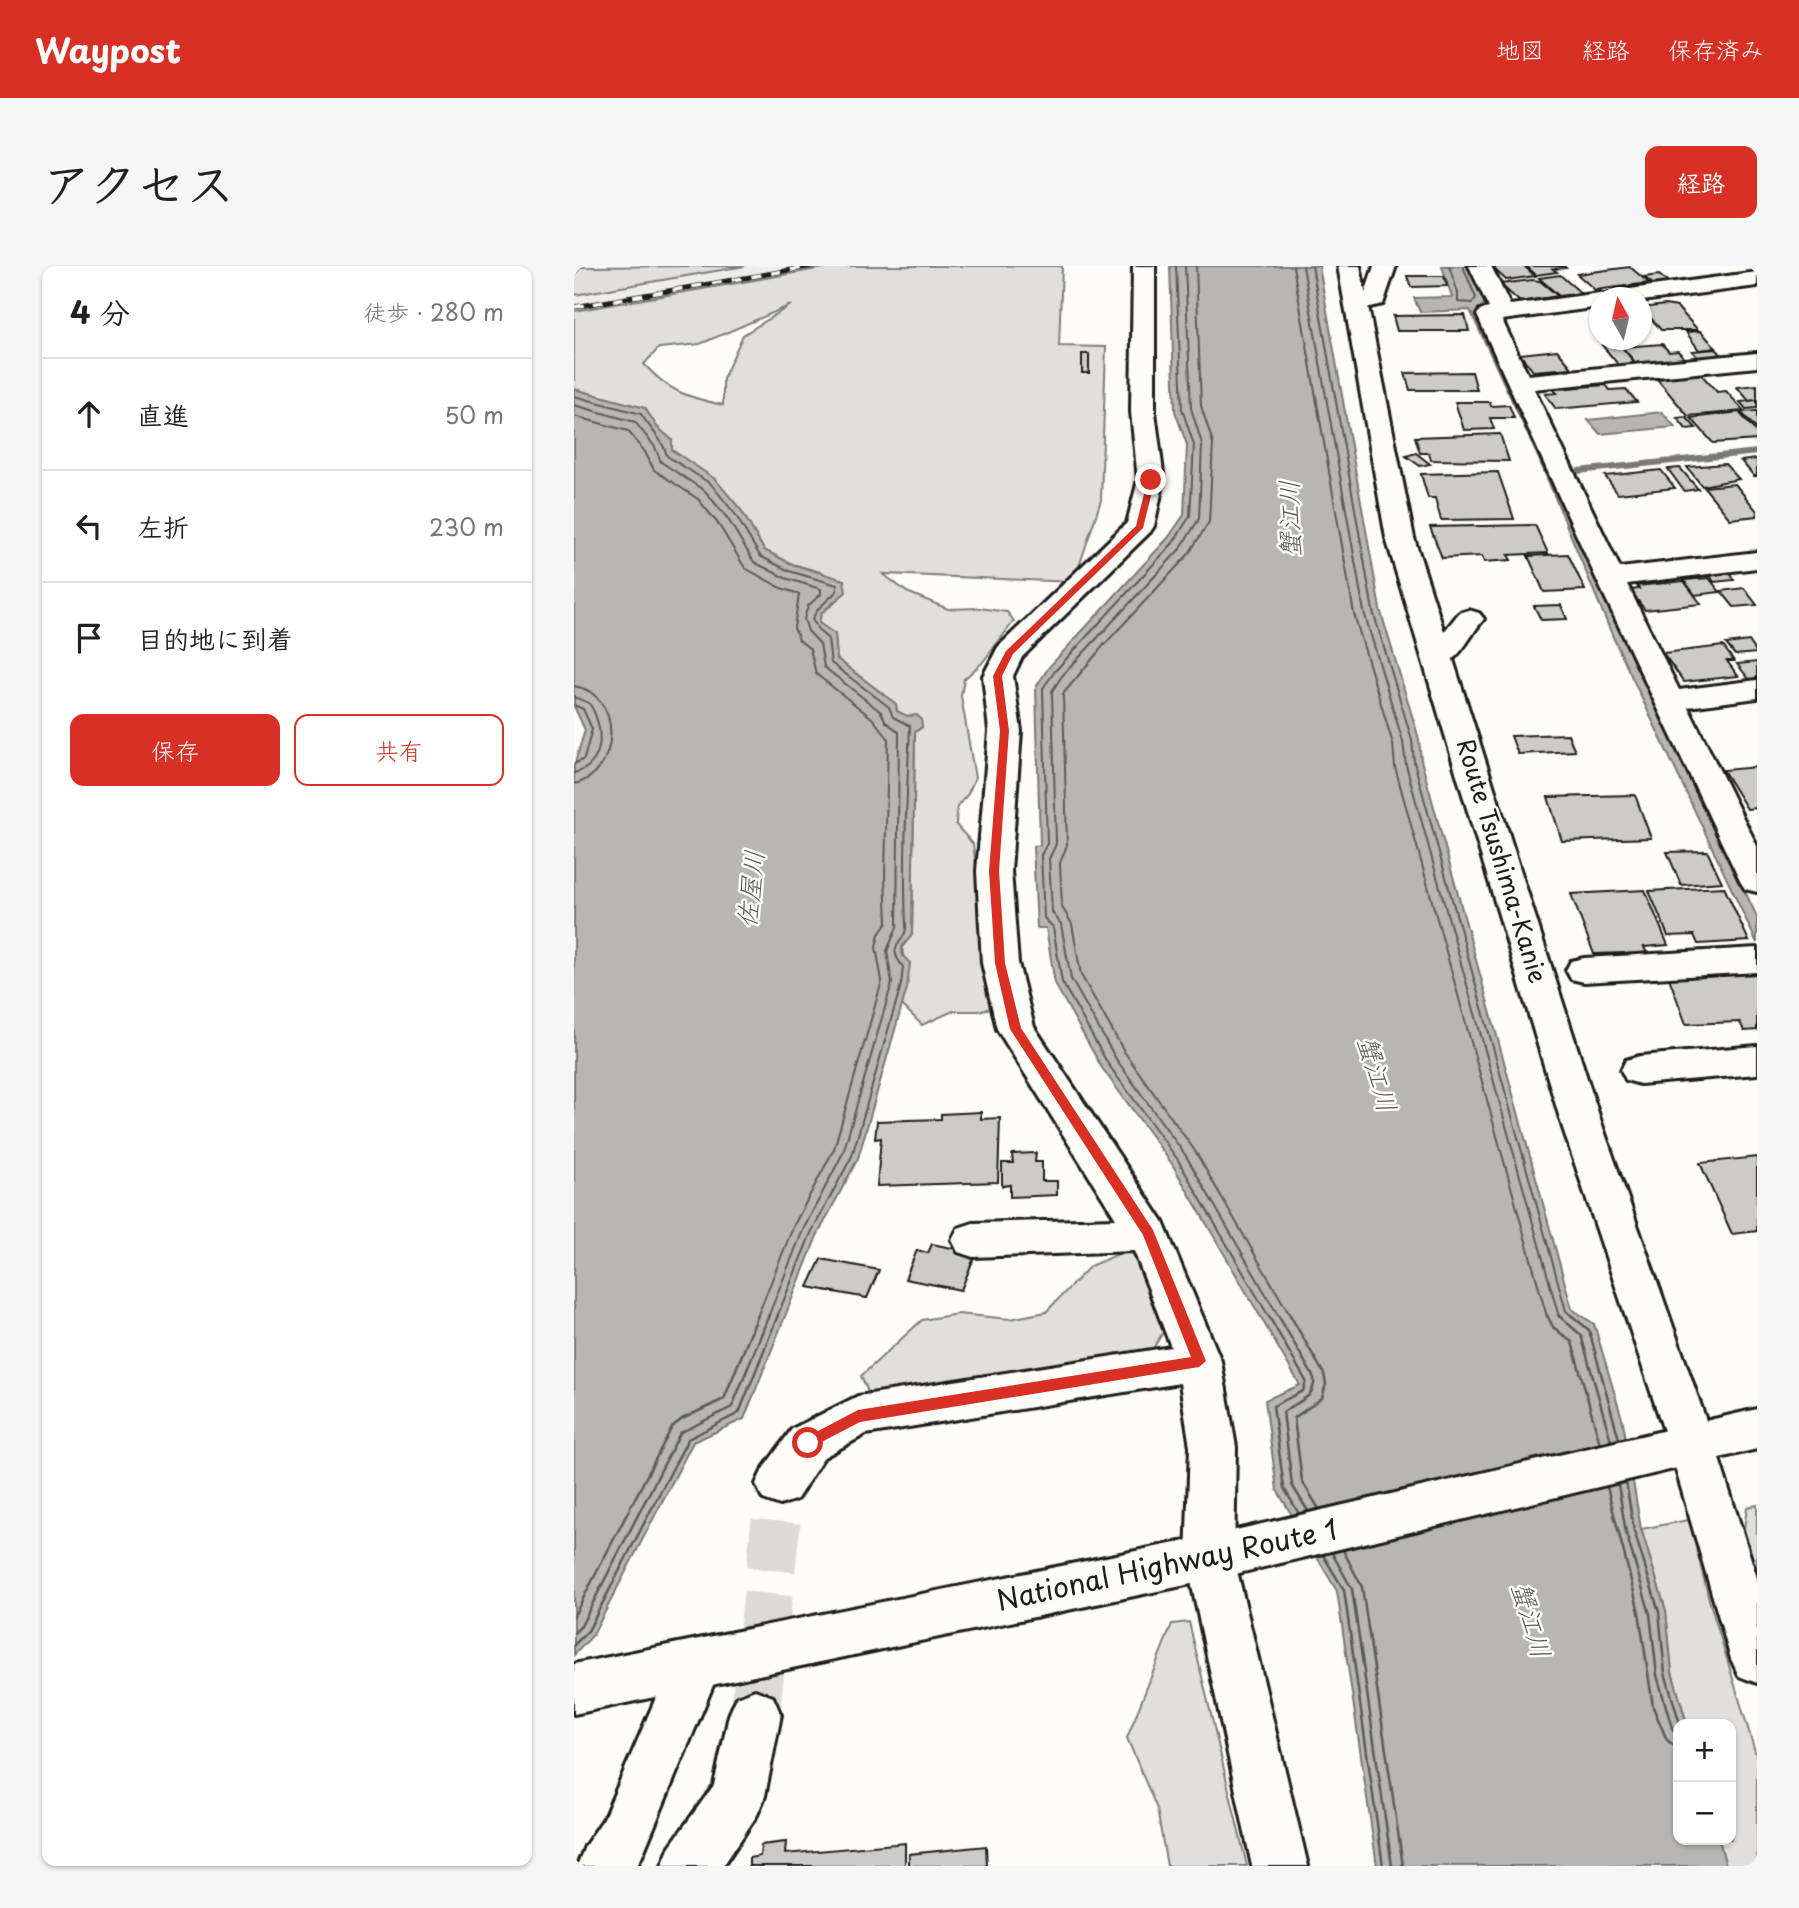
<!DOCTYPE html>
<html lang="ja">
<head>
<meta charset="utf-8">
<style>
  :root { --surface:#fff; --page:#f6f6f6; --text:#202124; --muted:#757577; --line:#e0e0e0; --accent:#d93025 }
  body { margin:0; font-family:"Playpen Sans","Klee One",sans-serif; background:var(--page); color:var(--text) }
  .controls { position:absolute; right:21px; bottom:21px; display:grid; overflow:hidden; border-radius:14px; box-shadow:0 2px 5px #0004 }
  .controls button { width:63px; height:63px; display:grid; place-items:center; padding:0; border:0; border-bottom:2px solid var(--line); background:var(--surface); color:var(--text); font:35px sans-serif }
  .compass { position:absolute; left:1015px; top:21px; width:63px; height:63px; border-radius:50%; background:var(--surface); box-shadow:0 2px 5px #0004; rotate:352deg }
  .stop { position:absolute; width:21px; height:21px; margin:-16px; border:5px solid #d93025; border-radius:50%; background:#fff }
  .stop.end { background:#d93025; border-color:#fff; box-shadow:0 2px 7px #0008 }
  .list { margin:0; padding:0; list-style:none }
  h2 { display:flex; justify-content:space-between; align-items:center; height:91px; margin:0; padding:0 28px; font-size:30px }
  h2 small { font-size:23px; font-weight:400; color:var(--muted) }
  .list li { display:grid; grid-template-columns:46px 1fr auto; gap:21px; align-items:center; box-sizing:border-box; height:112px; padding:0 28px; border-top:2px solid var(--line) }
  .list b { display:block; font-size:26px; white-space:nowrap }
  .list em { font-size:23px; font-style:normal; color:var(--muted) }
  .actions { display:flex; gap:14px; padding:21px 28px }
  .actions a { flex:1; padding:16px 0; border:2px solid var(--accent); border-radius:14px; text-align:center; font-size:24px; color:var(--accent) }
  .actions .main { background:var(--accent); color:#fff }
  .icon { flex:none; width:38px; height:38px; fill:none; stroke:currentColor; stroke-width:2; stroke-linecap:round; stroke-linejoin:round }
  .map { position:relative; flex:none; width:1183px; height:1600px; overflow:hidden; border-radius:14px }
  header { display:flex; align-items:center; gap:42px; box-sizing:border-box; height:98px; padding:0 35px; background:var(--accent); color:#fff }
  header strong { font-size:33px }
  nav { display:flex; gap:38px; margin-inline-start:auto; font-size:24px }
  .intro { display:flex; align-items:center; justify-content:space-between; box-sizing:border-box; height:168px; padding:0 42px }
  h1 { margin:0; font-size:49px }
  .button { padding:18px 32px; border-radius:14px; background:var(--accent); color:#fff; font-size:24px; font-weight:700 }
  main { display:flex; gap:42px; padding:0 42px }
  aside { flex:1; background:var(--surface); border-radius:14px; box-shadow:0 2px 5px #0004 }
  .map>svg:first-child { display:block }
  .built { fill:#eeede9 }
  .green { fill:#e0dfdb; stroke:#7e7e7c; stroke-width:2; fill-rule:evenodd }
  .water { fill:#b7b6b2; stroke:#797876; stroke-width:2 }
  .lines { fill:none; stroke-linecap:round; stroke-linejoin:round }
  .shore-far1 { stroke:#5a5a58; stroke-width:2 }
  .shore { stroke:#5a5a58; stroke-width:2.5 }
  .stream { fill:#797876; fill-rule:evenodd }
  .building { fill:#cccbc8; stroke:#1c1c1c; stroke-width:2 }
  .minor-tunnel { stroke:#dbdad6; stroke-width:49; stroke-dasharray:49 24; stroke-linecap:butt }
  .minor-casing { stroke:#1c1c1c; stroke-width:6 }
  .major-casing { stroke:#1c1c1c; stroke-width:6 }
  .highway-casing { stroke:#1c1c1c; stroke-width:6 }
  .minor { fill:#fdfcf7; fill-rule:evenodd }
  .major { fill:#fdfcf7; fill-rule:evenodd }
  .highway { fill:#fdfcf7; fill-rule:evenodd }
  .rail-casing { stroke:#1c1c1c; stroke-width:5 }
  .rail { stroke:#fdfcf7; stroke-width:3.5; stroke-dasharray:10; stroke-linecap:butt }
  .route { fill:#d93025 }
  .labels { text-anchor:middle; stroke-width:5; stroke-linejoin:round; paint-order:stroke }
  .street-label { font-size:24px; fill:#1c1c1c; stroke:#fdfcf7 }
  .water-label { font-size:26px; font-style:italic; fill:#5a5a58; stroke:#fdfcf7 }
  .near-street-label { font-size:28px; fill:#1c1c1c; stroke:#fdfcf7 }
</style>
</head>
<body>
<header>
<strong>Waypost</strong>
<nav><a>地図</a><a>経路</a><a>保存済み</a></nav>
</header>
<div class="intro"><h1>アクセス</h1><a class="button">経路</a></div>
<main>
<aside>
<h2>4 分<small>徒歩 · 280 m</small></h2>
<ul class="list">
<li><svg class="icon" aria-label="ahead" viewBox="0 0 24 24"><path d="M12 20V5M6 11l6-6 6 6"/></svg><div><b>直進</b></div><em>50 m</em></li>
<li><svg class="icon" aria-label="left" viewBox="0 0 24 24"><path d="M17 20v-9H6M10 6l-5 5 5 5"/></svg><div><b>左折</b></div><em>230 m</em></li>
<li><svg class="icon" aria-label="arrive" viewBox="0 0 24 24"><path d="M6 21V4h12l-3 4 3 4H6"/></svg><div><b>目的地に到着</b></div></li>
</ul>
<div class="actions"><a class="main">保存</a><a>共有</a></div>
</aside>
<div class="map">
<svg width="1183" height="1600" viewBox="0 0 1183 1600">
  <rect width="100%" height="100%" fill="#fdfcf7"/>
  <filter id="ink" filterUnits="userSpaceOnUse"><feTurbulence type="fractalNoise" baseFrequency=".0143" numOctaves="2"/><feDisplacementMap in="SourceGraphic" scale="14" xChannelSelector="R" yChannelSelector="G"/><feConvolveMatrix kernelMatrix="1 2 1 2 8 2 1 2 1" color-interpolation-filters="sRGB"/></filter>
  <g filter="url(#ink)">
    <!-- built -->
    <path class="built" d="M 171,0 L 261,0 L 0,45 L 0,29 Z"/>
    <!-- green -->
    <g class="green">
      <path d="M 118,0 L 171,0 L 0,29 L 0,9 L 7,1 Z"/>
      <path d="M 261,0 L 488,0 L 485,80 L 532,81 L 527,234 L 500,316 L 309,308 L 333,326 L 374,343 L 406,342 L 433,346 L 440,355 L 408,397 L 390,413 L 387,430 L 401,512 L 394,528 L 383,541 L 382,559 L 399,578 L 422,741 L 404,745 L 379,745 L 348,759 L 327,738 L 333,722 L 328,680 L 338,669 L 341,466 L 348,461 L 323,445 L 322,438 L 263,393 L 261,368 L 245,358 L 247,347 L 261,337 L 250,307 L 218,298 L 190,284 L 167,244 L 98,184 L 98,174 L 83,161 L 71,142 L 0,123 L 0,45 ZM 217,39 L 169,69 L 149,113 L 149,139 C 113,131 95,126 70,98 L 85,82 L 126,78 Z"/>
      <path d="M 561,981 L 591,1063 L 578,1084 L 298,1135 L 287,1110 L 348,1054 L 384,1048 L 436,1053 L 472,1046 L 516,1000 Z"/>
      <path d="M 1183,1239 L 1183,1310 L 1170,1263 L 1173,1241 Z"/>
      <path d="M 1115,1254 L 1136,1337 L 1183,1492 L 1183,1600 L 1152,1600 L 1145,1574 L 1157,1574 L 1157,1458 L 1113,1458 L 1098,1406 L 1092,1345 L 1067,1263 Z"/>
      <path d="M 615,1356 L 673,1600 L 593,1600 L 583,1543 L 553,1472 L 598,1358 Z"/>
    </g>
    <!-- water -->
    <g class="water">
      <path d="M 596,0 L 745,0 L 806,343 L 845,473 L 847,494 L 998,1043 L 1020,1058 L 1049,1156 L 1067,1263 L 1092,1345 L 1098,1406 L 1113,1458 L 1104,1458 L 1104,1574 L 1145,1574 L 1152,1600 L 803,1600 L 763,1325 L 703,1224 L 691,1134 L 726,1119 L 598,898 L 528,802 L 481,718 L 472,662 L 463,662 L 459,580 L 466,579 L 462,421 L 475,401 L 594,272 L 610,249 L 613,179 L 601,145 Z"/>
      <path d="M 868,0 L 895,0 L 912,37 L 904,43 L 974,193 L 1053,374 L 1183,651 L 1183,677 L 1039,371 L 965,193 L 896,44 L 846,46 L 840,32 L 878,31 Z"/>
      <path d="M 0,123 L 71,142 L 83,161 L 98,174 L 98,184 L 141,213 L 167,244 L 190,284 L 218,298 L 270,314 L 272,326 L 247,347 L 245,357 L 261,368 L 263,393 L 322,438 L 323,445 L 333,450 L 343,449 L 347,453 L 348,461 L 341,466 L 338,669 L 328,681 L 328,689 L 336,697 L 333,722 L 284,892 L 243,970 L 170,1153 L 119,1176 L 19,1369 L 0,1389 L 0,500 L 11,464 L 0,440 Z"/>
      <path d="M 1088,146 L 1101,161 L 1026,168 L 1014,154 Z"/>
    </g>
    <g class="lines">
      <!-- shore-far1 -->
      <g class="shore-far1">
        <path d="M 602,0 L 608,143 L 620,179 L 616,250 L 599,277 L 481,405 L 469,422 L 473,578 L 467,589 L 470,652 L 479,661 L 488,716 L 534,798 L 604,894 L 695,1051"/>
        <path d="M 611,0 L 617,142 L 628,178 L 625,253 L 606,283 L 488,410 L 478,425 L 482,578 L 475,593 L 478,646 L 487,658 L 497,713 L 542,793 L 612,890 L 705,1051"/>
        <path d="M 622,0 L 627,140 L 639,177 L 635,256 L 614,289 L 530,379 L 489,428 L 493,579 L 486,597 L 488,641 L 498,658 L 507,709 L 551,787 L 621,885 L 717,1051"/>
        <path d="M 719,0 L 780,348 L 819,478 L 821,501 L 973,1051"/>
        <path d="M 729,0 L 790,346 L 829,476 L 832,499 L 985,1051"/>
        <path d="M 738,0 L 799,345 L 838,474 L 840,496 L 992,1045 L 999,1051"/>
        <path d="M 875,0 L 884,27 L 884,36 L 898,37 L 902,32 L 889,0"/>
        <path d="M 0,130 L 67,148 C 76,163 89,173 93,190 L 137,218 L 161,248 L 186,290 L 215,305 L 263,319 L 263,325 L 244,343 L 238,353 L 245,365 L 254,373 L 257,397 L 315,441 L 319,451 L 336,460 C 333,526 329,592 332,659 C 333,679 310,677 329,701 L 327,719 L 278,890 L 237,967 L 203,1051"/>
        <path d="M 0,139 L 61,156 L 81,181 L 87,196 L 131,225 L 154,253 L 180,296 L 211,312 L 247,323 L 247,328 L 234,340 L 230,353 L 234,365 L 246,378 L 250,401 L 307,446 L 312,456 L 325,466 L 323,661 L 313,685 L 318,717 L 269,887 L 229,964 L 194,1051"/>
        <path d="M 0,150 L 54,165 L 71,186 L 80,204 L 124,233 L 145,259 L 171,302 L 207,322 L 225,328 L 220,362 L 225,374 L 236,383 L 242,408 L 298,452 L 314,472 L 311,611 L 313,657 L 305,668 L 302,681 L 308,715 L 260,883 L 220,959 L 183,1051"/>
        <path d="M 0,420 C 50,428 47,508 0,518"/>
        <path d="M 0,431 L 15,437 C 30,459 33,499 0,507"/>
        <path d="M 0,439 L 9,443 L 18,463 L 10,493 L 0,498"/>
      </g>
      <!-- shore -->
      <g class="shore">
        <path d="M 694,1049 L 732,1115 L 729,1125 L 699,1140 L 710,1222 L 725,1248"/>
        <path d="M 704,1049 L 740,1112 C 742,1133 723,1135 709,1146 L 718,1219 L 734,1245"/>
        <path d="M 716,1049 L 750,1108 L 752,1118 L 748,1132 L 720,1152 L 728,1215 L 745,1243"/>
        <path d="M 973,1049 L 979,1061 L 998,1076 L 1026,1178"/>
        <path d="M 984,1049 L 1007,1069 L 1037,1175"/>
        <path d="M 997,1049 L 1015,1064 L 1045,1173"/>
        <path d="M 1052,1216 L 1060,1265 L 1085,1346 L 1091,1407 L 1106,1458"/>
        <path d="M 1044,1218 L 1052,1267 L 1076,1348 L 1083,1409 L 1098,1462 L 1104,1471"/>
        <path d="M 1033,1221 L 1065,1346 L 1079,1441 L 1093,1474 L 1104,1483"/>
        <path d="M 769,1284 L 788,1321 L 829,1600"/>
        <path d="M 758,1287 L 778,1323 L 818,1600"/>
        <path d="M 749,1289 L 770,1324 L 809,1600"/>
        <path d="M 0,1350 L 98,1161 L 108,1153 L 150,1133 L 184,1049"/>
        <path d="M 0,1367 L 7,1360 L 106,1167 L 158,1141 L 195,1049"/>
        <path d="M 0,1379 L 14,1365 L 114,1173 L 165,1147 L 204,1049"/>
      </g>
      <!-- stream -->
      <path class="stream" d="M 1183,183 L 1183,189 L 1004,208 L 999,205 L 1004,202 Z"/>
    </g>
    <!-- building -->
    <g class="building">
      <path d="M 924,0 L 950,0 L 961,10 L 932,14 L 919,2 Z"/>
      <path d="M 952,0 L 990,0 L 992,2 L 979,3 L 983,6 L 962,9 Z"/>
      <path d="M 1056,1 L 1075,17 L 1021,24 L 1003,8 Z"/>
      <path d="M 986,9 L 1007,27 L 985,30 L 965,12 Z"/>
      <path d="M 1085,9 L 1095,17 L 1080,19 L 1070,11 Z"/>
      <path d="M 833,10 L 870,10 L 873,20 L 837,21 Z"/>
      <path d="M 958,14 L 966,15 L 984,30 L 946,36 L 926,18 Z"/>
      <path d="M 1091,39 L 1103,41 L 1124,64 L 1087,64 L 1068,42 Z"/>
      <path d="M 891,49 L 895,65 L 823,65 L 819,50 Z"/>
      <path d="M 1127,65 L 1132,71 L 1142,82 L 1125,84 L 1112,66 Z"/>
      <path d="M 1037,78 L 1040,82 L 1048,81 L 1063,100 L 1047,102 L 1028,79 Z"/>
      <path d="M 1088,78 L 1095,86 L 1104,85 L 1113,95 L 1070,99 L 1068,96 L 1061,96 L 1048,81 Z"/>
      <path d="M 1142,83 L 1151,92 L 1126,94 L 1118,85 Z"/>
      <path d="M 983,84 L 998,102 L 959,105 L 946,88 Z"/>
      <rect x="508" y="88" width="7" height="19"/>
      <path d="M 898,106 L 903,124 L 836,124 L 831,107 Z"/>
      <path d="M 1125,106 L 1143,126 L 1152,125 L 1170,145 L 1114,150 L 1083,113 Z"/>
      <path d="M 1032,119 L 1036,124 L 1052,123 L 1063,136 L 982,143 L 971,128 L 983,127 L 979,123 Z"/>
      <path d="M 1183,119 L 1183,134 L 1175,135 L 1163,121 Z"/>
      <path d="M 1183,134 L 1183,142 L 1172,143 L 1166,136 Z"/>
      <path d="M 881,136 L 916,136 L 917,140 L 935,139 L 940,152 L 916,152 L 920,163 L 890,164 Z"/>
      <path d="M 1183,145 L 1183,164 L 1167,146 Z"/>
      <path d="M 1165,146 L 1183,167 L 1183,174 L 1139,177 L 1117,152 Z"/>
      <path d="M 1112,151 L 1122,162 L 1112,163 L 1103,152 Z"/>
      <path d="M 926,168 L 935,195 L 857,194 L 855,187 L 846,187 L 841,171 Z"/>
      <path d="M 842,187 L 856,198 L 846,200 L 832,190 Z"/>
      <path d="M 1183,193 L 1183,210 L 1180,210 L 1167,195 Z"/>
      <path d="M 1151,198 L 1165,213 L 1128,220 L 1113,201 Z"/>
      <path d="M 1106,202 L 1124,223 L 1110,225 L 1094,203 Z"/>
      <path d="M 1087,204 L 1101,222 L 1044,228 L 1031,210 Z"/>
      <path d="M 924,206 L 940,253 L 867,254 L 861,232 L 854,232 L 847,208 Z"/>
      <path d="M 1161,218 L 1183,245 L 1183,250 L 1156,253 L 1130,221 Z"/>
      <path d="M 961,259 L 974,287 L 934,289 L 937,294 L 910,296 L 908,290 L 868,292 L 856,261 Z"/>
      <path d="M 994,288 L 1011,324 L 970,326 L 954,290 Z"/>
      <path d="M 1155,306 L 1160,314 L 1140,316 L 1135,308 Z"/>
      <path d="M 1135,312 L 1146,326 L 1121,329 L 1110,314 Z"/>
      <path d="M 1110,315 L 1127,338 L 1071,344 L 1056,324 L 1065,323 L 1063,320 Z"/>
      <path d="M 1170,322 L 1183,339 L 1160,341 L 1147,325 Z"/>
      <path d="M 987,339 L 993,353 L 967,354 L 960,340 Z"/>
      <path d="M 1175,375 L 1183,387 L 1161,389 L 1152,378 Z"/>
      <path d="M 1149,380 L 1160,395 L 1153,395 L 1164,410 L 1110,416 L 1089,387 Z"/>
      <path d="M 1183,396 L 1183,412 L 1175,413 L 1163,398 Z"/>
      <path d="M 994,468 L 1001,485 L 944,488 L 937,470 Z"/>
      <path d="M 1183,501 L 1183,542 L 1173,543 L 1149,504 Z"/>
      <path d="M 1061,529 L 1077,572 L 988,575 L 974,531 Z"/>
      <path d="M 1133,585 L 1148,616 L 1107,619 L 1093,586 Z"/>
      <path d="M 1150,621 L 1175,675 L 1124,678 L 1120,669 L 1094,670 L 1075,625 Z"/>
      <path d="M 1071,624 L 1094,679 L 1070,681 L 1076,694 L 1054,695 L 1050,687 L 1020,688 L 997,628 Z"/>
      <path d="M 1183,705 L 1183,764 L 1170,765 L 1166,756 L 1112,758 L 1094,709 Z"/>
      <path d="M 407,846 L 407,853 L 426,852 L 424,916 L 303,920 L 307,872 L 301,873 L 303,855 L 367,853 L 367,848 Z"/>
      <path d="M 462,887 L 461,896 L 468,896 L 468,915 L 483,915 L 483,929 L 436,931 L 436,919 L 428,920 L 428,897 L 439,897 L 438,888 Z"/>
      <path d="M 1183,891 L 1183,965 L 1158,968 L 1126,897 Z"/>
      <path d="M 358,978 L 402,987 L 387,1024 L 331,1013 L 343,984 L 354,987 Z"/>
      <path d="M 247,993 L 305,1004 L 293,1032 L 234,1021 Z"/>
      <path d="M 212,1576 L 211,1588 L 331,1577 L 331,1600 L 175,1600 L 175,1592 L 186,1590 L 187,1579 Z"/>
      <path d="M 412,1580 L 413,1600 L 335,1600 L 335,1588 Z"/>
    </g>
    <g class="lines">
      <!-- minor-tunnel -->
      <path class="minor-tunnel" d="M 181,1449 L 206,1218"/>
      <!-- minor casing -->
      <g class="minor-casing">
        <g id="minor">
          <path d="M 559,0 L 581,0 L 581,146 L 590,214 L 580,260 L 576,266 L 448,391 L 439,410 L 447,465 L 437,605 L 444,697 L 460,761 L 589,956 L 647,1095 L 662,1181 L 660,1292 L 734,1600 L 678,1600 L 612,1292 L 616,1181 L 606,1117 L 292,1168 L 250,1191 L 223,1233 L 206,1239 L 189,1233 L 182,1218 L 189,1203 L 218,1163 L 284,1130 L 597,1081 L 560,985 L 399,991 L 384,986 L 378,974 L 384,962 L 399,957 L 542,953 L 423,763 L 408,697 L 403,605 L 415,465 L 409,410 L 424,381 L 553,257 L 564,214 L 557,146 Z"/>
          <path d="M 800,0 L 822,0 L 809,38 C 797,41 786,44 774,41 L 771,36 L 774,31 L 791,28 Z"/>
          <path d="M 895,0 L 917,0 L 936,39 L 1026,27 L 1032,29 L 1041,25 L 1183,6 L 1183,20 L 1068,35 L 1068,32 L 1026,32 L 1026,41 L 928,54 L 954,109 L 1183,87 L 1183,101 L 960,123 L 1046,302 L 1183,286 L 1183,302 L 1053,318 L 1105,424 L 1183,414 L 1183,432 L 1114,441 L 1183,580 L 1183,626 L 1171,623 L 1166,615 L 1022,312 L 903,49 L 906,44 L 915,42 Z"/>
          <path d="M 895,344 L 905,347 L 910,353 L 905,359 C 891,378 879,406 853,399 L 849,393 L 853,387 L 885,347 Z"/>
          <path d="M 1183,682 L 1183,706 L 1010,716 L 997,713 L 992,704 L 997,695 L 1010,692 Z"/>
          <path d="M 1183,780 L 1183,808 L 1066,818 L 1052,814 L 1047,804 L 1052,794 L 1066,790 Z"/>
          <path d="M 1118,1160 L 1134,1166 L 1141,1180 L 1183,1312 L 1183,1417 L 1165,1410 L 1157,1393 L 1095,1180 L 1102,1166 Z"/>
          <path d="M 121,1376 L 139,1383 L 147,1400 L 68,1590 L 63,1600 L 3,1600 L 11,1580 L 30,1552 L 103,1383 Z"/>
          <path d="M 181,1424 L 199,1431 L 207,1449 L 191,1530 L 183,1549 L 149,1600 L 88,1600 L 96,1580 L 140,1519 L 155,1449 L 163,1431 Z"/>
        </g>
      </g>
      <!-- major casing -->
      <g class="major-casing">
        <path id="major" d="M 764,0 L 786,0 L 840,272 L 1027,856 L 1141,1180 L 1134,1194 L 1118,1200 L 1102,1194 L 1095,1180 L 987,856 L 812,272 Z"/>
      </g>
      <!-- highway casing -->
      <g class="highway-casing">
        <path id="highway" d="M 1183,1143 L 1183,1183 L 636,1314 L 0,1448 L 0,1398 L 636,1270 Z"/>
      </g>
      <!-- minor -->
      <use href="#minor" class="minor"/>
      <!-- major -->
      <use href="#major" class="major"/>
      <!-- highway -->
      <use href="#highway" class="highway"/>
      <!-- rail casing -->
      <g class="rail-casing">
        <path id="rail" d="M 0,41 L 240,0"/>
      </g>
      <!-- rail -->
      <use href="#rail" class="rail"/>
    </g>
  </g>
  <!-- route -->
  <path class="route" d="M 574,212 L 581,214 L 569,262 L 439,388 L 428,410 L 435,465 L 425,605 L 431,697 L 447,762 L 579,964 L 632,1095 L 625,1101 L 286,1156 L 234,1183 L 227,1177 L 229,1173 L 284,1144 L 617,1091 L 569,969 L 436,763 L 421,697 L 415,605 L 426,465 L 419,410 L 432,385 L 562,260 Z"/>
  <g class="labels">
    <!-- street labels -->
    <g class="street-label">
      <text transform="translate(927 595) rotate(73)" y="8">Route Tsushima-Kanie</text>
    </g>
    <!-- water labels -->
    <g class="water-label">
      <text transform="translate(716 253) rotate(-91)" y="9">蟹江川</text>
      <text transform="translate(177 623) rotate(-84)" y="9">佐屋川</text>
      <text transform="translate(803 808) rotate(74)" y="9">蟹江川</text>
      <text transform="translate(957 1354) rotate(74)" y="9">蟹江川</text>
    </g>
    <!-- near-street labels -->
    <g class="near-street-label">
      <text transform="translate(593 1299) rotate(-12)" y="10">National Highway Route 1</text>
    </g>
  </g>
</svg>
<div class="controls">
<button>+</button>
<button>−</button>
</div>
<svg class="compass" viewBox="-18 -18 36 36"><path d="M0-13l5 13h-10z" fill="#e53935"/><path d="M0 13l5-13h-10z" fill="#757577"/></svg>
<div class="stop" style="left:234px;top:1177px"></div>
<div class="stop end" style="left:577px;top:214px"></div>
</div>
</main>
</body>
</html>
